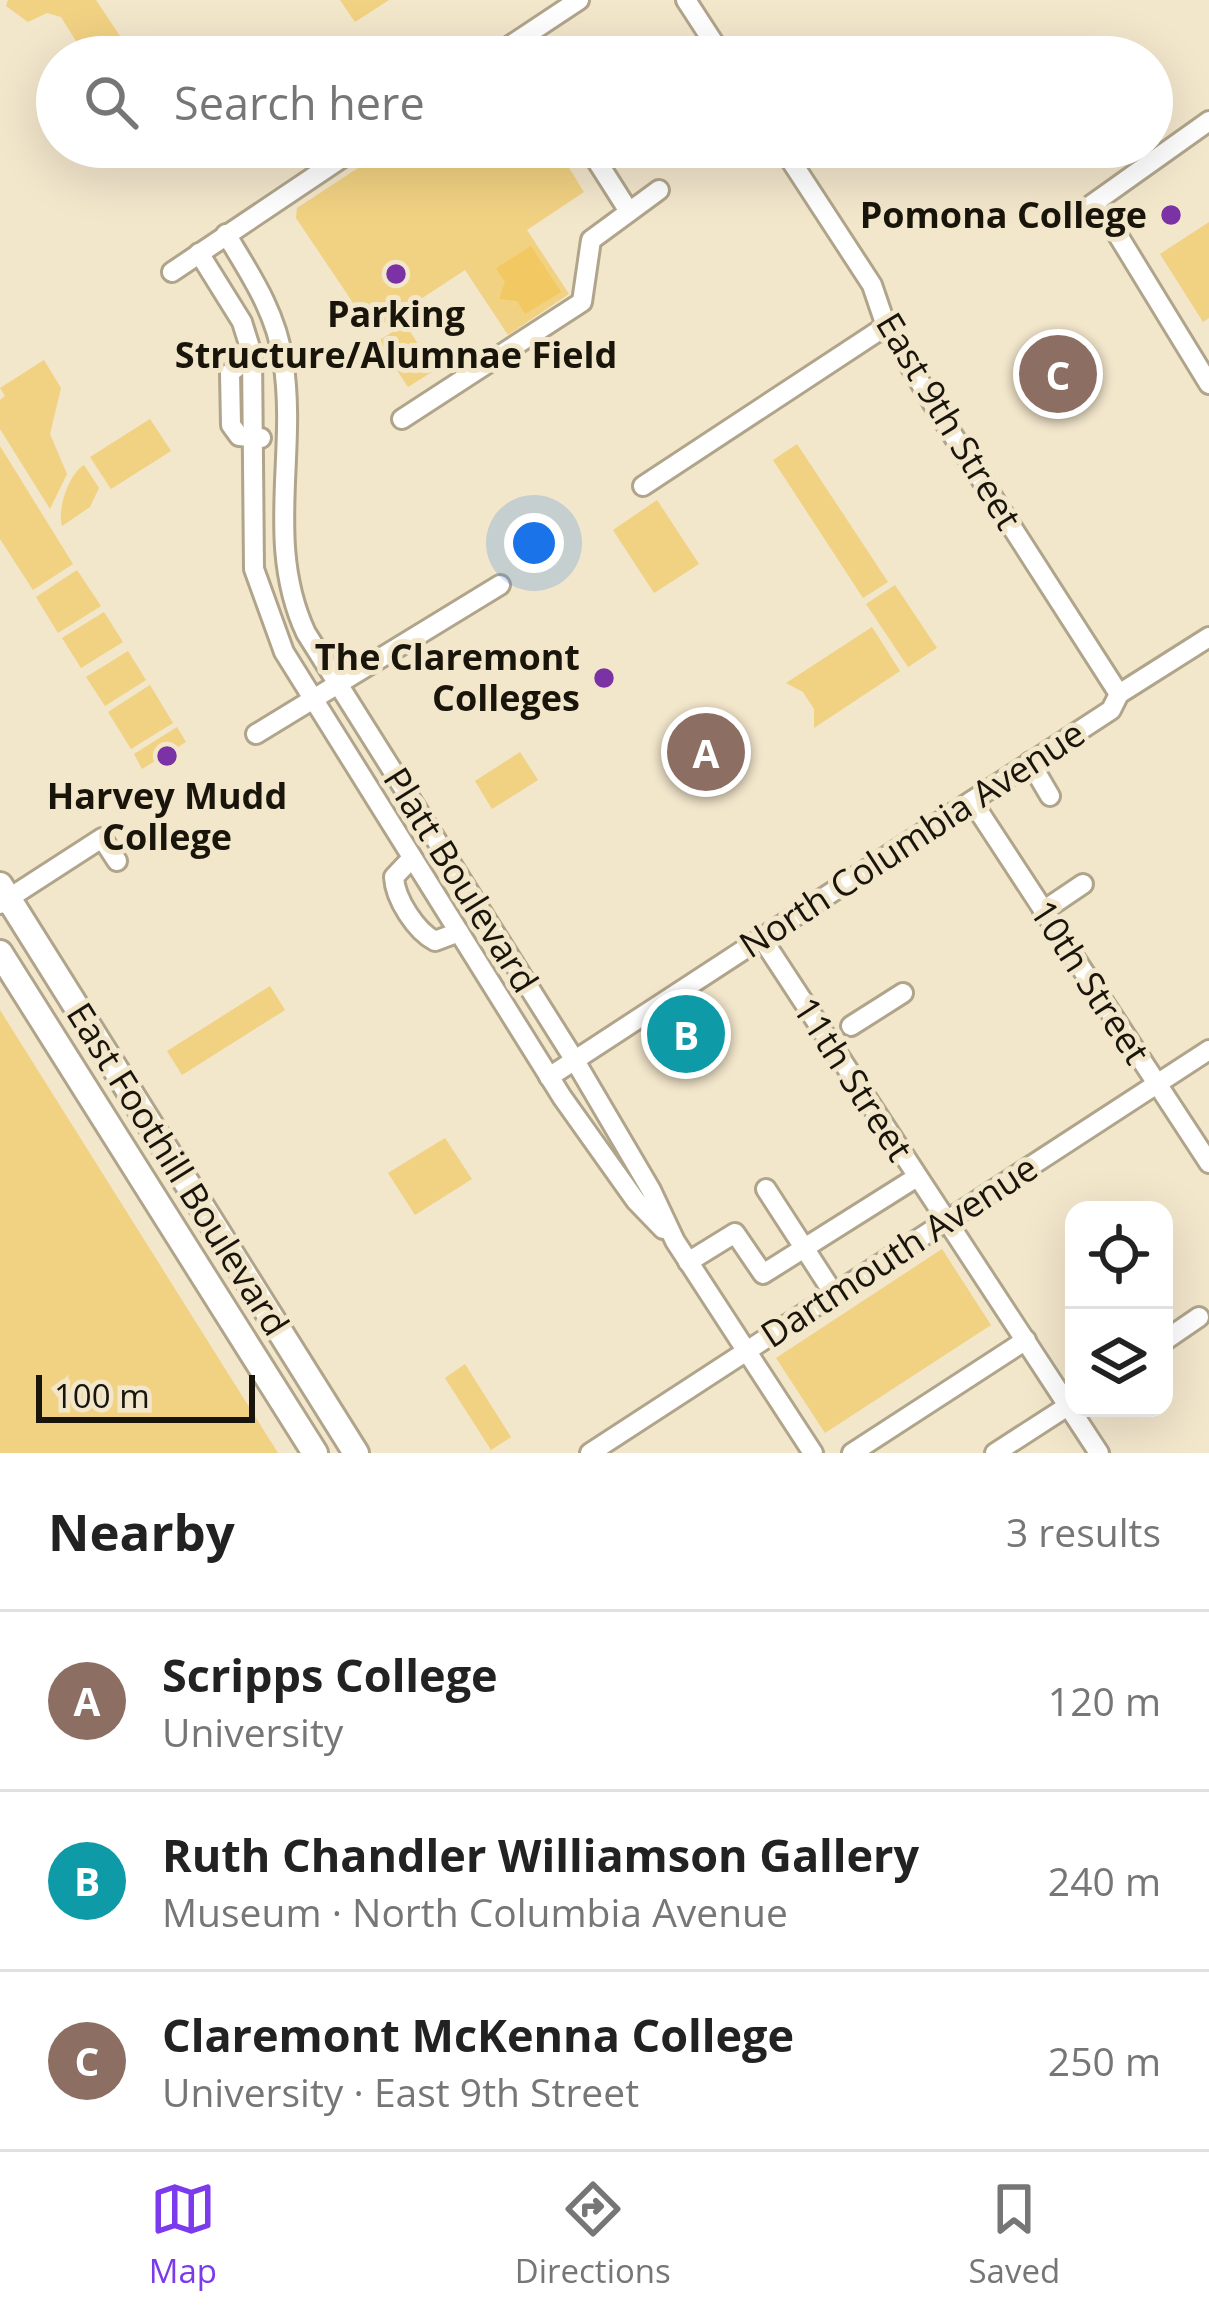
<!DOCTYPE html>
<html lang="en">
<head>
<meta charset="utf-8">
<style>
  :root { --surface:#fff; --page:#f6f6f6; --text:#222; --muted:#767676; --line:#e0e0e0; --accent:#7c3aed }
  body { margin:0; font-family:"Open Sans",sans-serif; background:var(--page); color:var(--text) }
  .controls { position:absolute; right:36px; bottom:36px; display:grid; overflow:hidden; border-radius:24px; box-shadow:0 12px 48px #0002 }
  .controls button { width:108px; height:108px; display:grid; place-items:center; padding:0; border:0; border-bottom:3px solid var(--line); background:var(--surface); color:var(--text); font:60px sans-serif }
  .scale { position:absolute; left:36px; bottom:30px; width:219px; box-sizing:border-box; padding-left:12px; border:6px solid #19150b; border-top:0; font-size:33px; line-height:42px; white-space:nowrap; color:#19150b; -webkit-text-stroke:9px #f2e6cb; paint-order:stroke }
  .you { position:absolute; left:534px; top:543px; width:42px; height:42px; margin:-30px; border:9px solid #fff; border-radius:50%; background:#1a73e8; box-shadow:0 0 0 18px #1a73e833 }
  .badge { display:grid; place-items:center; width:78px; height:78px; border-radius:50%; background:var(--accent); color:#fff; font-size:39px; font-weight:700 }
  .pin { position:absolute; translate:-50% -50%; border:6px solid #fff; box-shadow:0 3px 12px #0006 }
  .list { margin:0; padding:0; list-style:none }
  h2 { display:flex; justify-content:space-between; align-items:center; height:156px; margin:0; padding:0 48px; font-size:51px }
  h2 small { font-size:39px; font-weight:400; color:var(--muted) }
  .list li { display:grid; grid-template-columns:78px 1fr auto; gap:36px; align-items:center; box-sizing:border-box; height:180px; padding:0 48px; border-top:3px solid var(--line) }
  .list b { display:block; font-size:45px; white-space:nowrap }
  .list p { margin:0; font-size:39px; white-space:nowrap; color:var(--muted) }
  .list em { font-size:39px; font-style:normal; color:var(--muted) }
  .icon { flex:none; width:66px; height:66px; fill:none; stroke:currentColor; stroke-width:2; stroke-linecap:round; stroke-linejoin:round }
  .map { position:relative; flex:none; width:1209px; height:1453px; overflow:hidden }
  .search { position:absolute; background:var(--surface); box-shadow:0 12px 48px #0002; left:36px; right:36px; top:36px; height:132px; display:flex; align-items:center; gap:30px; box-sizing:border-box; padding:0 42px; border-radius:66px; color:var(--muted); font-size:45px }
  .sheet { height:696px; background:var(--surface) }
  nav { display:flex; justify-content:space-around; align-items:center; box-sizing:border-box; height:168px; border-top:3px solid var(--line); background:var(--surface); font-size:33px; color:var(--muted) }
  nav a { display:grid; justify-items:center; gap:6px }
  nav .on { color:var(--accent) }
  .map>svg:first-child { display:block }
  .green { fill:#f1d182 }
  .water { fill:#f1c862 }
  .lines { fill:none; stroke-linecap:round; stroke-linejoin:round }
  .minor-casing { stroke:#b0a58b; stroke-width:24 }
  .major-casing { stroke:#b0a58b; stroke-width:30 }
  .minor { stroke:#fff; stroke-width:18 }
  .major { stroke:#fff; stroke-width:24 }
  .poi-dot { fill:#7b32a4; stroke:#f2e6cb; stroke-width:4.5 }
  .labels { text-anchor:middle; stroke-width:10; stroke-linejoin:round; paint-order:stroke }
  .poi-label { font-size:36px; font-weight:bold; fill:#19150b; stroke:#f2e6cb; text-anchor:end }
  .street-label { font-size:36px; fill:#19150b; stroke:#f2e6cb }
</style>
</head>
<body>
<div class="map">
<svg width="1209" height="1453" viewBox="0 0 1209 1453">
  <rect width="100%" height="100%" fill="#f2e6cb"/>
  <!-- green -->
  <g class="green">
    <path d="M 8,0 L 96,0 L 134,57 L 86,57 L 61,17 L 47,13 L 28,22 L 6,6 Z"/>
    <path d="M 340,0 L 389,0 L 355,22 Z"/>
    <path d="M 390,147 L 556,147 L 584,192 L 527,230 L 569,294 L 508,335 L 465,270 L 372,331 L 296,218 L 297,208 Z"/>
    <path d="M 1209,222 L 1209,318 L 1203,322 L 1160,254 Z"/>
    <path d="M 405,324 L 435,370 L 408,387 L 378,341 Z"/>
    <path d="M 44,360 L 61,388 L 50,434 L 67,474 L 50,509 L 0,429 L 0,400 L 5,396 L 0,388 Z"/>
    <path d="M 150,419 L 171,451 L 111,489 L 90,457 Z"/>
    <path d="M 797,444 L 888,582 L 863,598 L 773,460 Z"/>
    <path d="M 0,446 L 73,564 L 33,590 L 0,539 Z"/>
    <path d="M 84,465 L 99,488 L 90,507 L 62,526 C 57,508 69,474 84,465 Z"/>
    <path d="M 657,500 L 699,564 L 654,593 L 613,530 Z"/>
    <path d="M 77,570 L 101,606 L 58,633 L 36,597 Z"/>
    <path d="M 895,585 L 937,648 L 908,667 L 866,604 Z"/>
    <path d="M 104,612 L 123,642 L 81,668 L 62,638 Z"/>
    <path d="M 872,627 L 900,671 L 814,728 L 814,709 L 803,692 L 786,683 Z"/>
    <path d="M 128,651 L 146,680 L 105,706 L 86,677 Z"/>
    <path d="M 150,685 L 173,723 L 131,749 L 108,712 Z"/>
    <path d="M 177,727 L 186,742 L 142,769 L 134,754 Z"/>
    <path d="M 520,752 L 538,780 L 492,809 L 475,781 Z"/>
    <path d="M 270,986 L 285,1010 L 182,1075 L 167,1051 Z"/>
    <path d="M 0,1010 L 278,1453 L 0,1453 Z"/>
    <path d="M 445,1138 L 472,1179 L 415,1215 L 388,1173 Z"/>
    <path d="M 942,1249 L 991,1325 L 825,1433 L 776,1358 Z"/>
    <path d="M 465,1364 L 511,1437 L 491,1450 L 445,1378 Z"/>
  </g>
  <!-- water -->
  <path class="water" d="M 531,246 L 561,292 L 525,314 L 517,301 L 499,299 L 505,282 L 496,268 Z"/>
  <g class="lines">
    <!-- minor casing -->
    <g class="minor-casing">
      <g id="minor">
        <path d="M 686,0 L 723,57"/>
        <path d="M 493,57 L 579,0"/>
        <path d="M 1209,121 L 1091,205 L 1108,219 L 1209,384"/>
        <path d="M 588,147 L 628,210"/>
        <path d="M 782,147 L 872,285 L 886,326 L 938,412 L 1119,694"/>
        <path d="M 226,234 C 250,274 276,312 283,360 C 298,453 264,543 306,633 L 574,1059 L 651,1190 L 675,1241 L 813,1453"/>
        <path d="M 199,253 L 242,322 L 252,354 L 254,569 L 284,652 L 562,1097 L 636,1201 L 663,1229"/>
        <path d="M 172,272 L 358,147"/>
        <path d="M 252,354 L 230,373 L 231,425 L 239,436 L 261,438"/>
        <path d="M 402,419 L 582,302 L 591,240 L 659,190"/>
        <path d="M 643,486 L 886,326"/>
        <path d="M 256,734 L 500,585"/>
        <path d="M 1030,762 L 1050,796"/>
        <path d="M 972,801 L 1209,1163"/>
        <path d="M 412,858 L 394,877 C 395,899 416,931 435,941 L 459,932"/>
        <path d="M 0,904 L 102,838 L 117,861"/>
        <path d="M 1043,911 L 1083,884"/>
        <path d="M 761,937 L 1099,1453"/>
        <path d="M 851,1026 L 903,993"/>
        <path d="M 549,1077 L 1111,710 L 1119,694 L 1209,637"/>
        <path d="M 766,1189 L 834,1294"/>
        <path d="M 688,1262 L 735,1233 L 763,1274 L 917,1177"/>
        <path d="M 1164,1341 L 1199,1317"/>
        <path d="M 590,1453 L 1209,1050"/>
        <path d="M 852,1453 L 1026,1340"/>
        <path d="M 995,1453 L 1074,1402"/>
      </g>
    </g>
    <!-- major casing -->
    <g class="major-casing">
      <g id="major">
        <path d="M 0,885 L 356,1453"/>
        <path d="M 0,953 L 315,1453"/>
      </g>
    </g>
    <!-- minor -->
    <use href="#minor" class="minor"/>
    <!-- major -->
    <use href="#major" class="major"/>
  </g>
  <!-- markers -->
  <g class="poi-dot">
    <circle cx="1171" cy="215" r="12"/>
    <circle cx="396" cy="274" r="12"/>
    <circle cx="604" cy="678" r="12"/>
    <circle cx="167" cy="756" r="12"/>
  </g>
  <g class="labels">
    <!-- poi labels -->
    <g class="poi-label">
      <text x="1147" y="228">Pomona College</text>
      <text x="396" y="327" text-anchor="middle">Parking<tspan x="396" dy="41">Structure/Alumnae Field</tspan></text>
      <text x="580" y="670">The Claremont<tspan x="580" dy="41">Colleges</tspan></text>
      <text x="167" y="809" text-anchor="middle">Harvey Mudd<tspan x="167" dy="41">College</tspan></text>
    </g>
    <!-- street labels -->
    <g class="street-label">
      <text transform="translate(949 421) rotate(59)" y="13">East 9th Street</text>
      <text transform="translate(912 839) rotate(-33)" y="13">North Columbia Avenue</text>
      <text transform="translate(461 880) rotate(58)" y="13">Platt Boulevard</text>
      <text transform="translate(1090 982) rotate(57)" y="13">10th Street</text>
      <text transform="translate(853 1079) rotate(57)" y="13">11th Street</text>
      <text transform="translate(178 1169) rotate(58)" y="13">East Foothill Boulevard</text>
      <text transform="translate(899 1251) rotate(-33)" y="13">Dartmouth Avenue</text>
    </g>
  </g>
</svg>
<div class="controls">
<button><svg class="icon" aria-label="locate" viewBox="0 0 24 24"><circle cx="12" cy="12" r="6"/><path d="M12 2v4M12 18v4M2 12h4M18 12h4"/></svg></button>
<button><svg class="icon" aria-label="layers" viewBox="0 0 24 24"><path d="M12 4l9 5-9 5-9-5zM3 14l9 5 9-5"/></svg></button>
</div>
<div class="scale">100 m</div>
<div class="you"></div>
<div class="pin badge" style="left:706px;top:752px;background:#8d6e63">A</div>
<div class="pin badge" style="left:686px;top:1034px;background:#0f9aa8">B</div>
<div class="pin badge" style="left:1058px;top:374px;background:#8d6e63">C</div>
<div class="search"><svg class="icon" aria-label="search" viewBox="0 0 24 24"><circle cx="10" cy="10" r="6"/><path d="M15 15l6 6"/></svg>Search here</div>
</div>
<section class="sheet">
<h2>Nearby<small>3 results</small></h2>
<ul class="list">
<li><span class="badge" style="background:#8d6e63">A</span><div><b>Scripps College</b><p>University</p></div><em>120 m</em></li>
<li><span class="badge" style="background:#0f9aa8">B</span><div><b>Ruth Chandler Williamson Gallery</b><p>Museum · North Columbia Avenue</p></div><em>240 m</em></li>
<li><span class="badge" style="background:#8d6e63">C</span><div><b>Claremont McKenna College</b><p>University · East 9th Street</p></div><em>250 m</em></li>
</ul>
</section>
<nav>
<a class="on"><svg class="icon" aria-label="map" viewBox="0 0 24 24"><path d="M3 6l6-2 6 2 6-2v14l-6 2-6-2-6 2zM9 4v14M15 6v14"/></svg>Map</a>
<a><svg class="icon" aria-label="directions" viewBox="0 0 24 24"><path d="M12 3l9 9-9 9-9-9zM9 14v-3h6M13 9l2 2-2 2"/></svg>Directions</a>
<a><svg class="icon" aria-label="saved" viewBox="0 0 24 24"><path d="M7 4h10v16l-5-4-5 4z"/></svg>Saved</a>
</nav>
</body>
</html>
